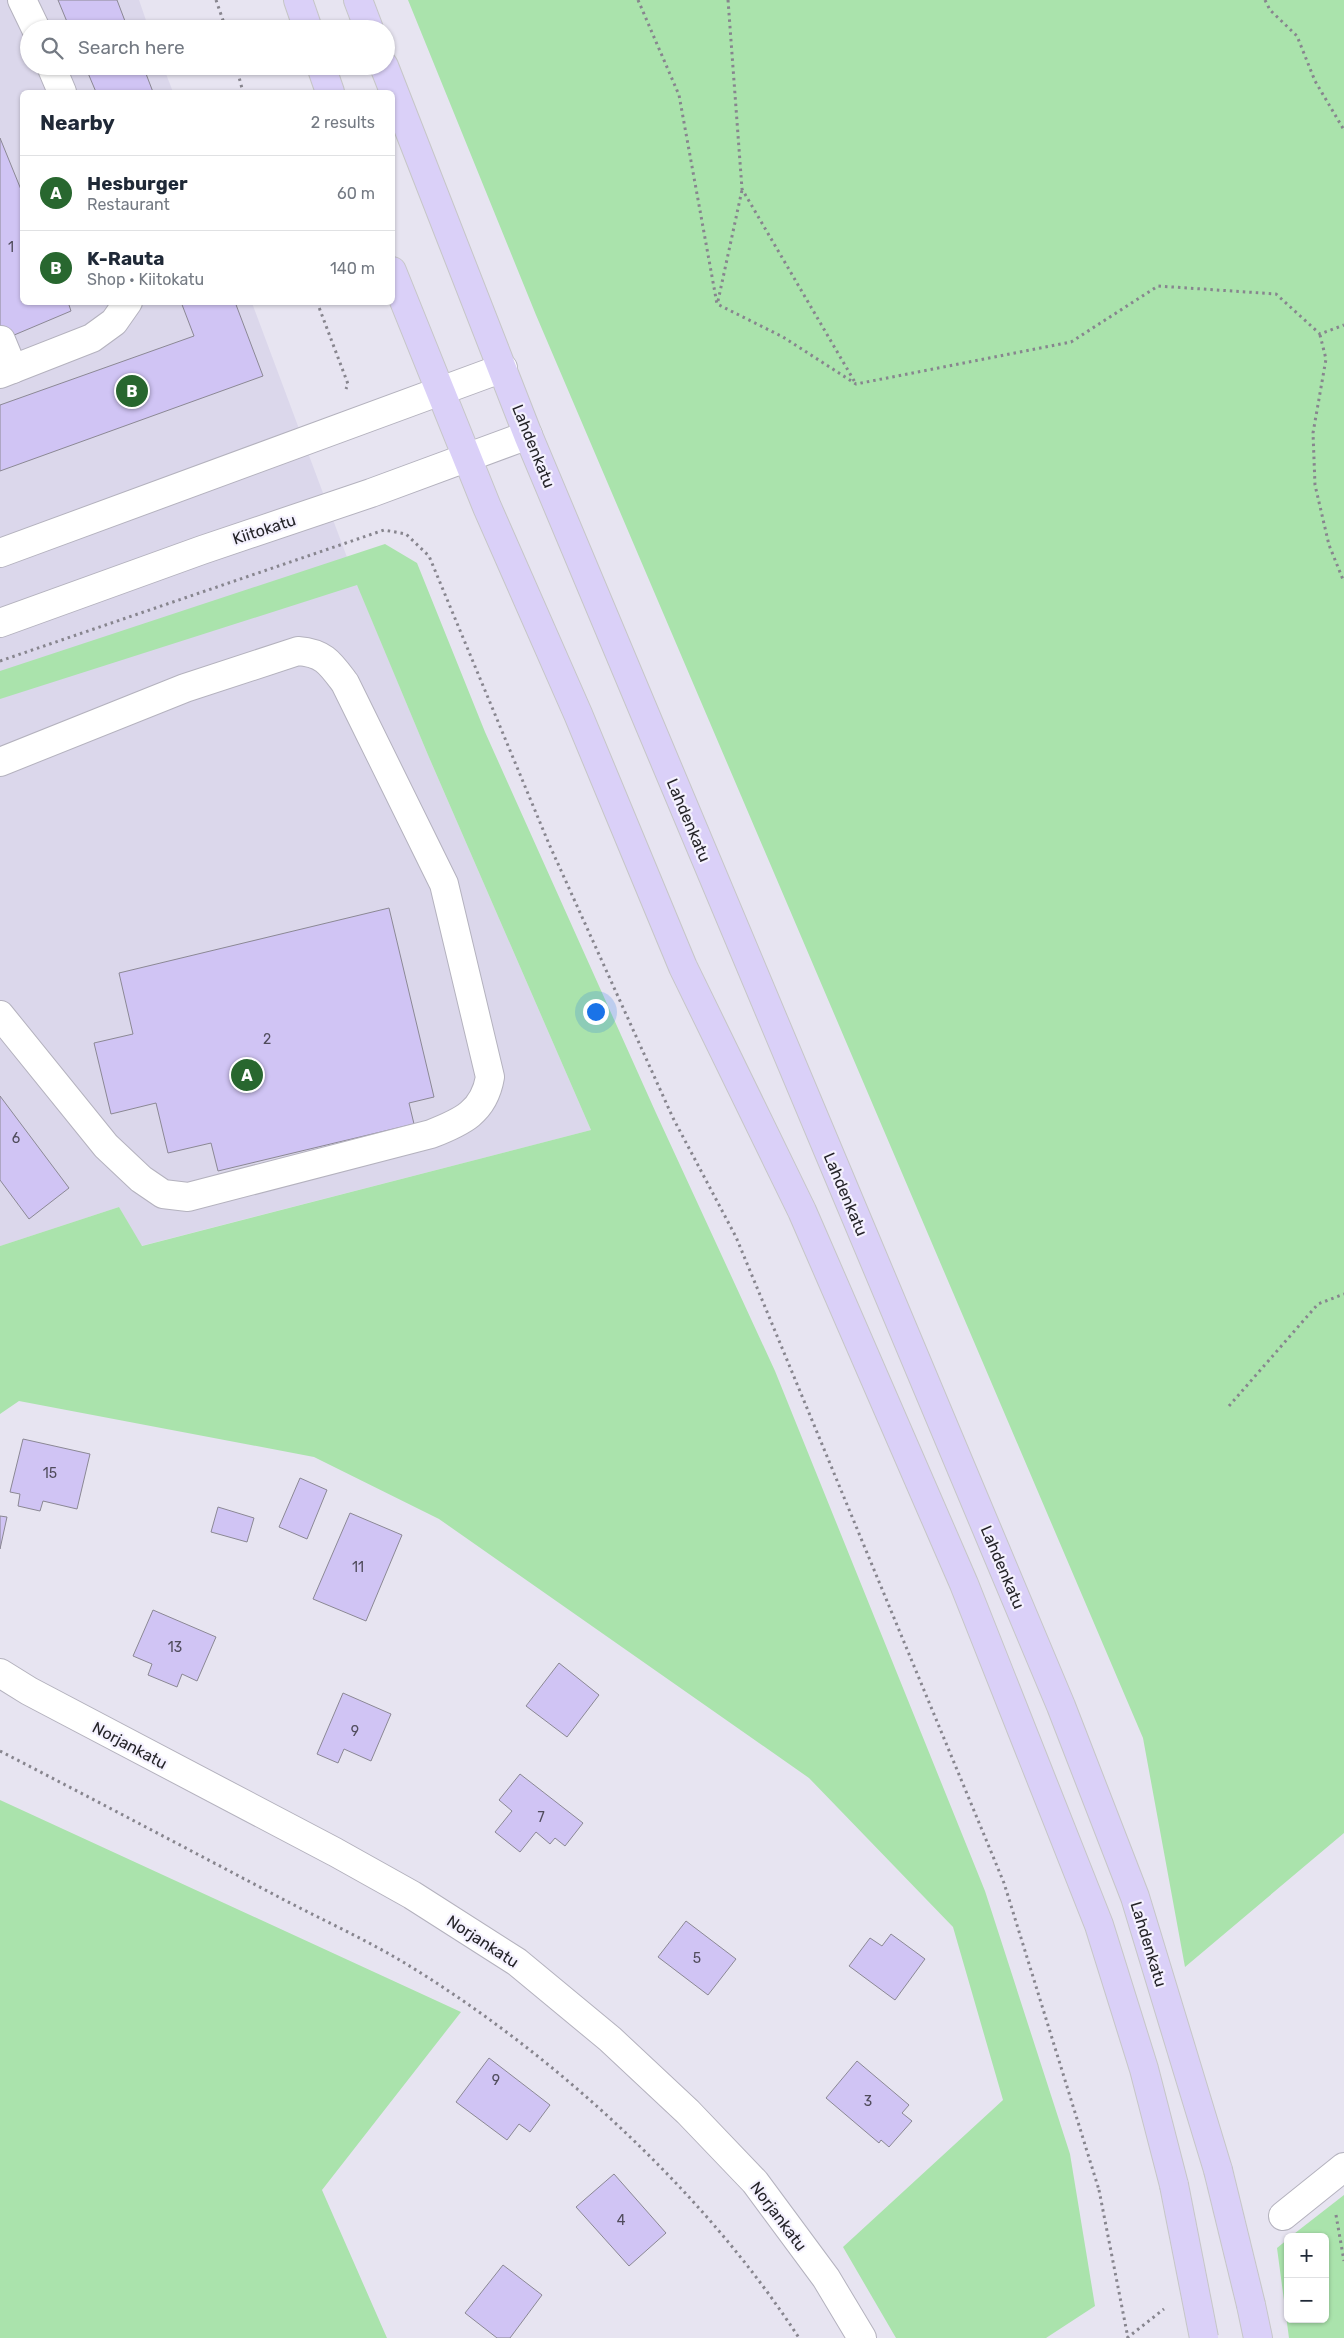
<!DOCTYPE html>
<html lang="en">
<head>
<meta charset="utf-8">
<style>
  :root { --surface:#fff; --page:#f6f6f7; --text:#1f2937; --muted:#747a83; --line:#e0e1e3; --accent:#28672f }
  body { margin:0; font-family:Rubik,sans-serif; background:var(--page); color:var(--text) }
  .controls { position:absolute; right:15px; bottom:15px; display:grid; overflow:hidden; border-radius:8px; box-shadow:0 1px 4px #0004 }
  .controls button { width:45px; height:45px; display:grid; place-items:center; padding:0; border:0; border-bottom:1px solid var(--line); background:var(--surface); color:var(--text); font:25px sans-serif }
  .you { position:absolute; left:595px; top:1011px; width:18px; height:18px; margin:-12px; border:4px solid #fff; border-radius:50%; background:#1a73e8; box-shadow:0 0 0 8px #1a73e833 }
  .badge { display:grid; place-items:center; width:32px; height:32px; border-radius:50%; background:var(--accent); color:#fff; font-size:16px; font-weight:700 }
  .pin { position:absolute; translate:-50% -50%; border:2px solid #fff; box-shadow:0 1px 5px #0006 }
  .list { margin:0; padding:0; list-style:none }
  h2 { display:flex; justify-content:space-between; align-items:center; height:65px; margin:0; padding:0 20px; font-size:21px }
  h2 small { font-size:16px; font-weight:400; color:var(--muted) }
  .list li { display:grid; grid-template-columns:32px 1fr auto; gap:15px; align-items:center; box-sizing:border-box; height:75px; padding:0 20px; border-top:1px solid var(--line) }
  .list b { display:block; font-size:19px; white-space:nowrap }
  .list p { margin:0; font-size:16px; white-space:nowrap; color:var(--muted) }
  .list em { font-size:16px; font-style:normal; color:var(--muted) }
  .icon { flex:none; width:28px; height:28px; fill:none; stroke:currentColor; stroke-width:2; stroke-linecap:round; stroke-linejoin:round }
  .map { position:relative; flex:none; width:1344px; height:2338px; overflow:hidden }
  .search { position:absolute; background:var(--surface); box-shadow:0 1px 4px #0004; left:20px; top:20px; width:375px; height:55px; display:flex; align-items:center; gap:12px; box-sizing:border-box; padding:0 18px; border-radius:28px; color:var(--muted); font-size:19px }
  .panel { position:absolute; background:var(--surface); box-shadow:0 1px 4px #0004; left:20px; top:90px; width:375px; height:215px; border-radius:8px }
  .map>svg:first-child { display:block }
  .built { fill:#dbd7eb }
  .green { fill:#aae3ac }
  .building { fill:#d0c4f4; stroke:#8b8894 }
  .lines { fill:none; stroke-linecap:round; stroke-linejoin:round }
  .minor-casing { stroke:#b4b2be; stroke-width:30 }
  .major-casing { stroke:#c6c6c7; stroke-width:30 }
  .path { stroke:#87858e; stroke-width:3; stroke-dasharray:2.5 4; stroke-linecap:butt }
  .minor { stroke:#fff; stroke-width:28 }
  .major { stroke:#dad0f8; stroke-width:28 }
  .major-bridge-casing { stroke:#c6c6c7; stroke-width:30; stroke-linecap:butt }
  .path-bridge { stroke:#87858e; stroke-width:3; stroke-dasharray:2.5 4; stroke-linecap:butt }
  .major-bridge { stroke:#dad0f8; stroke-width:28 }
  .labels { text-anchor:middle; stroke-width:4.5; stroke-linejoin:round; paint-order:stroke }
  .number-label { font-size:14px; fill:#504c5c }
  .street-label { font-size:16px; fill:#252429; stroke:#f4f1fe }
</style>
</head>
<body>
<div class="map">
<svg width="1344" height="2338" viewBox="0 0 1344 2338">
  <rect width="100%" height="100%" fill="#e7e4f1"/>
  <!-- built -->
  <path class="built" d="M 0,0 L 139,0 L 149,29 L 29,29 L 29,66 L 163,66 L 173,92 L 22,92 L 22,302 L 252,303 L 357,584 L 428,755 L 591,1130 L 141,1246 L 119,1207 L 0,1246 Z"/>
  <!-- green -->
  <g class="green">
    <path d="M 408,0 L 1344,0 L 1344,1833 L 1185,1967 L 1143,1738 L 536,315 Z"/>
    <path d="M 385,544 L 417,563 L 485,732 L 656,1113 L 775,1371 L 985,1891 L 1070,2154 L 1095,2306 L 1046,2338 L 896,2338 L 843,2247 L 1003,2100 L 953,1927 L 809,1778 L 439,1519 L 314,1457 L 19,1401 L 0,1414 L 0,1246 L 119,1207 L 142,1246 L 591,1130 L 428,755 L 357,585 L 0,699 L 0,671 Z"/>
    <path d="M 0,1800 L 461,2012 L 322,2190 L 387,2338 L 0,2338 Z"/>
    <path d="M 1344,2195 L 1344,2338 L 1289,2338 L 1277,2248 L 1288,2239 L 1288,2319 L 1325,2319 L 1325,2237 L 1290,2237 Z"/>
  </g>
  <!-- building -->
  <g class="building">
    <path d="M 58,0 L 117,0 L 128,29 L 70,29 Z"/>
    <path d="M 85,66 L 143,66 L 153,92 L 96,92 Z"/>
    <path d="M 0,138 L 22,192 L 22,302 L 68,302 L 71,311 L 0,341 Z"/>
    <path d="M 181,302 L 235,302 L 263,376 L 0,471 L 0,405 L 194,336 Z"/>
    <path d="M 389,908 L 434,1097 L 409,1103 L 414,1124 L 218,1171 L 211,1143 L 168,1153 L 156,1103 L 111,1114 L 94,1043 L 133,1034 L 119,973 Z"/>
    <path d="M 0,1096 L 69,1188 L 29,1219 L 0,1180 Z"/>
    <path d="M 23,1439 L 90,1454 L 77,1509 L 43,1501 L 40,1511 L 18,1506 L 20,1494 L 10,1492 Z"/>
    <path d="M 300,1478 L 327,1490 L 307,1539 L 279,1527 Z"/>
    <path d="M 218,1507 L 254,1518 L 247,1542 L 211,1532 Z"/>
    <path d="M 350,1513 L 402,1535 L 366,1621 L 313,1599 Z"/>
    <path d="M 0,1516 L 7,1517 L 0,1549 Z"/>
    <path d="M 153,1610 L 216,1637 L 197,1681 L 182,1674 L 177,1687 L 148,1675 L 152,1664 L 133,1656 Z"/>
    <path d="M 559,1663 L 599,1695 L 567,1737 L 526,1706 Z"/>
    <path d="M 343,1693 L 391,1714 L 371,1761 L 344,1749 L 338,1763 L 317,1754 Z"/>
    <path d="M 520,1774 L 583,1823 L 565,1846 L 555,1838 L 550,1844 L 536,1832 L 520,1852 L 495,1832 L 512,1811 L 499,1800 Z"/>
    <path d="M 686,1921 L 736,1959 L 708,1995 L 658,1957 Z"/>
    <path d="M 891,1934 L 925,1959 L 895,2000 L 849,1966 L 870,1938 L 882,1946 Z"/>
    <path d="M 489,2058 L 550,2105 L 530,2132 L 519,2124 L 507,2140 L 456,2102 Z"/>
    <path d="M 857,2061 L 909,2105 L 902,2113 L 912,2121 L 889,2147 L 881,2140 L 879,2143 L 826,2098 Z"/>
    <path d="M 614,2174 L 666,2233 L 629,2266 L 576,2207 Z"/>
    <path d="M 503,2265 L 542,2295 L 510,2338 L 497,2338 L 465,2313 Z"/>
  </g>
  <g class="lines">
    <!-- minor casing -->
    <g class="minor-casing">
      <g id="minor">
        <path d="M 22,0 L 36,29"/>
        <path d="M 51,66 L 62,92"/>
        <path d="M 1,340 L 13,369"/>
        <path d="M 0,374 L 92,338 L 114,322 L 128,302"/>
        <path d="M 0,553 L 503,368"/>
        <path d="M 0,623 L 202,550 L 371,493 L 528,435"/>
        <path d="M 0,762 L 185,688 L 298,651 C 324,653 330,663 345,683 L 444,884 L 490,1077 C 484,1112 462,1122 431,1134 L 188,1197 L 163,1194 L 141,1179 L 106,1146 L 0,1015"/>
        <path d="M 0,1673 L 29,1691 L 335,1852 L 412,1895 L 517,1962 L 610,2039 L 688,2112 L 755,2182 L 826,2278 L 862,2338"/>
        <path d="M 1283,2216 L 1344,2167"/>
      </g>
    </g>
    <!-- major casing -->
    <g class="major-casing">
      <g id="major">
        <path d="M 298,0 L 308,29"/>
        <path d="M 358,0 L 369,29"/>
        <path d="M 321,66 L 330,92"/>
        <path d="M 384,66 L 528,435 L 1061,1706 L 1135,1897 L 1218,2170"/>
        <path d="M 392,271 L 487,507 L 578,714 L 683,967 L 802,1211 L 964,1584 L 1099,1925 L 1144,2069 L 1174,2185"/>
        <path d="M 1251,2305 L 1258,2338"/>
      </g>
    </g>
    <!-- path -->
    <g class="path">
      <path d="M 216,0 L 226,29"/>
      <path d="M 638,0 L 679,95 L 717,304 L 783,337 L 856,384 L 1071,342 L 1158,286 L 1276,294 L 1320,334 L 1344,325"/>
      <path d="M 728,0 L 742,189 L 856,384"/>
      <path d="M 1265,0 L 1270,10 L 1297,36 L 1315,81 L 1344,130"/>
      <path d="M 236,66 L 243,92"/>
      <path d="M 718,301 L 742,190"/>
      <path d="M 317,302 L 348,384 L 346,389"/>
      <path d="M 1320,335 L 1326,359 L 1313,433 L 1315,485 L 1329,545 L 1344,582"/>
      <path d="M 0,661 L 384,530 L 406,534 L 429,556 L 549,844 L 673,1118 L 736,1237 L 1004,1883 L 1099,2190"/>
      <path d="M 1229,1406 L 1318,1304 L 1344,1294"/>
      <path d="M 0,1751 C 91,1798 182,1846 273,1894 C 316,1917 361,1937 403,1962 C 552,2052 704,2191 799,2338"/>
      <path d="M 1336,2215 L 1344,2261"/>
      <path d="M 1127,2338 L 1164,2309"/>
    </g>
    <!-- minor -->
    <use href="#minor" class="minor"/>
    <!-- major -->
    <use href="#major" class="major"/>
    <!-- major-bridge casing -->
    <g class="major-bridge-casing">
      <g id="major-bridge">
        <path d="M 1218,2170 L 1251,2305"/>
        <path d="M 1174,2185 L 1204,2338"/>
      </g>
    </g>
    <!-- path-bridge -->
    <path class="path-bridge" d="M 1099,2190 L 1128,2338"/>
    <!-- major-bridge -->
    <use href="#major-bridge" class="major-bridge"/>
  </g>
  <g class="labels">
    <!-- number labels -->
    <g class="number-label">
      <text x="11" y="252">1</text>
      <text x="267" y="1044">2</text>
      <text x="16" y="1143">6</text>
      <text x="50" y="1478">15</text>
      <text x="358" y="1572">11</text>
      <text x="175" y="1652">13</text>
      <text x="355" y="1736">9</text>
      <text x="541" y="1822">7</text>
      <text x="697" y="1963">5</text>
      <text x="496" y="2085">9</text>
      <text x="868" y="2106">3</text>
      <text x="621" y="2225">4</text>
    </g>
    <!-- street labels -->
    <g class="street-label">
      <text transform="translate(534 446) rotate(68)" y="6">Lahdenkatu</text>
      <text transform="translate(264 529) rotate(-18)" y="6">Kiitokatu</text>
      <text transform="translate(689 820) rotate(67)" y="6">Lahdenkatu</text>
      <text transform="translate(846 1194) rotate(67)" y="6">Lahdenkatu</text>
      <text transform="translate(1003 1567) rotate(67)" y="6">Lahdenkatu</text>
      <text transform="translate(130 1745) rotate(28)" y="6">Norjankatu</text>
      <text transform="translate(483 1941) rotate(33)" y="6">Norjankatu</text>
      <text transform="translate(1149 1944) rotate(73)" y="6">Lahdenkatu</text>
      <text transform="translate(779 2216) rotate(53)" y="6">Norjankatu</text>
    </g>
  </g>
</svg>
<div class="controls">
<button>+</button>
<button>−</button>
</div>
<div class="you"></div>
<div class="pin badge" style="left:247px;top:1075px">A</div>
<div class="pin badge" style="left:132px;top:391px">B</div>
<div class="search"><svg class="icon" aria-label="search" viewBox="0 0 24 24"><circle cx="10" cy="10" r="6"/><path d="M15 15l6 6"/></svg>Search here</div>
<section class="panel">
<h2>Nearby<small>2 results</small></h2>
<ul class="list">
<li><span class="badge">A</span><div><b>Hesburger</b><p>Restaurant</p></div><em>60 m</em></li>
<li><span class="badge">B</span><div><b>K-Rauta</b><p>Shop · Kiitokatu</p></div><em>140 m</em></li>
</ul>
</section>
</div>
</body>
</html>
